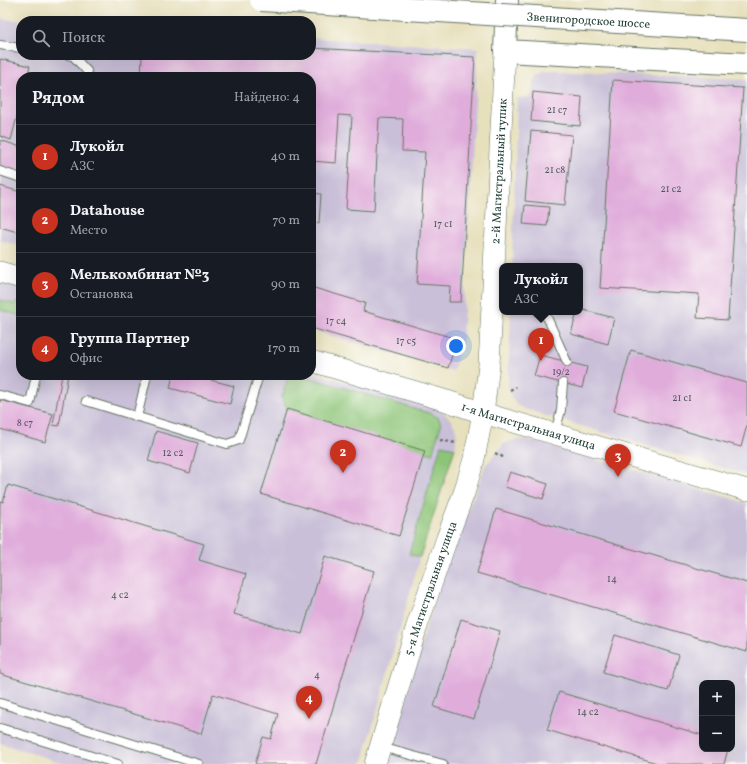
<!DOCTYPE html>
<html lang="ru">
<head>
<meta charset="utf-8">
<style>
  :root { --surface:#171b24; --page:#242831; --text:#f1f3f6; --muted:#9ea1a6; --line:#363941; --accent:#c8321e }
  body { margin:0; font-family:Vollkorn,serif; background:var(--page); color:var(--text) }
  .controls { position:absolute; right:12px; bottom:12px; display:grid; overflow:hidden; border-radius:8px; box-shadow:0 4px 16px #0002 }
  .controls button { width:36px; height:36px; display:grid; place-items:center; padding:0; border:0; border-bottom:1px solid var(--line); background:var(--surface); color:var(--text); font:20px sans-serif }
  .you { position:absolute; left:456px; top:346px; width:14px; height:14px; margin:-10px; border:3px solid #fff; border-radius:50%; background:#1a73e8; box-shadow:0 0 0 6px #1a73e833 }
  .badge { display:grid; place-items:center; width:26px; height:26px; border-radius:50%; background:var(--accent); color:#fff; font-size:13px; font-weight:700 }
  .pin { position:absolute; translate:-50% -33px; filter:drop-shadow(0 1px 2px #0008) }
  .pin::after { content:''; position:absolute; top:21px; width:14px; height:12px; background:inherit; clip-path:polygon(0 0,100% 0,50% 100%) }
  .popup { position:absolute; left:499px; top:263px; width:84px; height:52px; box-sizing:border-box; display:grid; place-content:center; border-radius:8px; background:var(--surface); filter:drop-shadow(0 1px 3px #0005); font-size:13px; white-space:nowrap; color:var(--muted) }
  .popup b { font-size:15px; color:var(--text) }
  .popup::after { content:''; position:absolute; left:50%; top:100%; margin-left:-8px; border:8px solid transparent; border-top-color:var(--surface) }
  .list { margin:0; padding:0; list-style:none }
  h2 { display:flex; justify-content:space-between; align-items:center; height:52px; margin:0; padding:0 16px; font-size:17px }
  h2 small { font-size:13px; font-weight:400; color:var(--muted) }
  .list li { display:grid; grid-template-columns:26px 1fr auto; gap:12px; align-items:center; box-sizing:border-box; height:64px; padding:0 16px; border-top:1px solid var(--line) }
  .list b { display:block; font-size:15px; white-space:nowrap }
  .list p { margin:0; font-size:13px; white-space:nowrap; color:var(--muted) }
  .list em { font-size:13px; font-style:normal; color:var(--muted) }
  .icon { flex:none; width:22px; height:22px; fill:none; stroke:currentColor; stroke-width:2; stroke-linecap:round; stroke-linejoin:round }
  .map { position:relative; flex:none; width:747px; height:764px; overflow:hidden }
  .search { position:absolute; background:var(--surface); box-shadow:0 4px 16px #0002; left:16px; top:16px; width:300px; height:44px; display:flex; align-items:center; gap:10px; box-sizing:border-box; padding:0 14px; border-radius:16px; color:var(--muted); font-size:15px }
  .panel { position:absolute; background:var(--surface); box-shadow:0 4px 16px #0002; left:16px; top:72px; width:300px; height:308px; border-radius:16px }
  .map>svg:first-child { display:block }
  .industrial { fill:#c9bfd8; fill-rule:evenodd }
  .green { fill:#8dc578; stroke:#568156 }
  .building { fill:#e0addb }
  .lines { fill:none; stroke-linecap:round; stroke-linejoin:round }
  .service-casing { stroke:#657664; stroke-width:10 }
  .tertiary-casing { stroke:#657664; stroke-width:22 }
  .secondary-casing { stroke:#657664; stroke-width:24 }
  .path { stroke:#657664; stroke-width:2.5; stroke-dasharray:3 3; stroke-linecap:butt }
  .service { stroke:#fff; stroke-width:8 }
  .tertiary { stroke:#fff; stroke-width:21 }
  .secondary { stroke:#fff; stroke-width:22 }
  .primary-bridge-casing { stroke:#657664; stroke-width:24; stroke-linecap:butt }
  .primary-bridge { stroke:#fff; stroke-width:22 }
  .labels { text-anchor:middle; stroke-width:4; stroke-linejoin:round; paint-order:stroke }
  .number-label { font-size:10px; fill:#4f595e }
  .street-label { font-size:12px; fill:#1f3d34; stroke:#fdfcf7 }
</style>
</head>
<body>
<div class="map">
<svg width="747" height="764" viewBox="0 0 747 764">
  <rect width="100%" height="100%" fill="#fdfcf7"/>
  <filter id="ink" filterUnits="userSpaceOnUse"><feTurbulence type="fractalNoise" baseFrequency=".025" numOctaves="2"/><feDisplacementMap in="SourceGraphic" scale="8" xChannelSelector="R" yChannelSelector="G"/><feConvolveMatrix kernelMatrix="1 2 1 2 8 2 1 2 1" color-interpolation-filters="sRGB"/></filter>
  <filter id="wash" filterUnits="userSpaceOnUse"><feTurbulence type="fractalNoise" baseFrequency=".012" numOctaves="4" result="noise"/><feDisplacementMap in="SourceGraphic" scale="16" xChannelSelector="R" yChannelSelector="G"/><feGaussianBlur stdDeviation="0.9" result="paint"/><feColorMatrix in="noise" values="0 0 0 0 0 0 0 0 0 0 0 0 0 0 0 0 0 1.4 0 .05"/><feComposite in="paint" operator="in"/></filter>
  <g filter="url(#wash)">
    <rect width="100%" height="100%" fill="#e7e0bd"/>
    <!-- industrial -->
    <g class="industrial">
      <path d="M 0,19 L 25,21 L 21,21 L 21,55 L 311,55 L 311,38 L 478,48 L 462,343 L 453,371 L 311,330 L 311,77 L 21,77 L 21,246 L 0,240 Z"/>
      <path d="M 552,71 L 747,79 L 747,475 L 544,415 L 522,408 L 517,405 L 511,397 L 508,383 L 511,312 L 580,312 L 580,266 L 512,266 L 517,98 L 531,97 L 534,81 L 538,75 L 544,72 Z"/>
      <path d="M 0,282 L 21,287 L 21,375 L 311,375 L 311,372 L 434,407 L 443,412 L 450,419 L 455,427 L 457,435 L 455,448 L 420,557 L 362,764 L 65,764 L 0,743 Z"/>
      <path d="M 526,439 L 747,503 L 747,764 L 385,764 L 446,561 L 472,500 L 485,466 L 504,444 L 515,440 ZM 702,683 L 732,683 L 732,749 L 702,749 Z"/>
    </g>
    <!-- green -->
    <g class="green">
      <path d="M 21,299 L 21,316 L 0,310 L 0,300 L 14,304 Z"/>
      <path d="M 282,375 L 301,375 L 432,414 L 439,418 L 441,425 L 432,454 L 287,409 L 282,397 L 288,377 Z"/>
      <path d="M 441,445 L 455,448 L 420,557 L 409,554 Z"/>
    </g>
    <g id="blocks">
      <!-- building -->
      <g class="building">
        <path d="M 311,48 L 475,57 L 461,302 L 449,302 L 450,286 L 417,284 L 425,152 L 402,151 L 403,119 L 379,118 L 374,211 L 346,209 L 352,116 L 339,115 L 336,163 L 311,161 L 311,77 L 141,77 L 142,55 L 311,55 Z"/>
        <path d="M 0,59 L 30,66 L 27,77 L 21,77 L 21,101 L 11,140 L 0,136 Z"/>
        <path d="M 613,80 L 743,88 L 728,320 L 697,318 L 699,294 L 600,288 Z"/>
        <path d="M 533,92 L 582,97 L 580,126 L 531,121 Z"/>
        <path d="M 531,131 L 572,135 L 565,205 L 525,201 Z"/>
        <path d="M 0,140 L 21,147 L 21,175 L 0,168 Z"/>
        <path d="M 0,186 L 21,192 L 21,233 L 0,227 Z"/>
        <path d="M 311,193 L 321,194 L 319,223 L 311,222 Z"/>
        <path d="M 525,205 L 549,207 L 547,226 L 523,224 Z"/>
        <path d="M 311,287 L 365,303 L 363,311 L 457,339 L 448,368 L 311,328 Z"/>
        <path d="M 580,309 L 614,318 L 608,344 L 571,334 L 577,312 L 580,312 Z"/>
        <path d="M 631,350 L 747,383 L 747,425 L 741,447 L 614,411 Z"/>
        <path d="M 540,355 L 587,367 L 582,388 L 534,376 Z"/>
        <path d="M 62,375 L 68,375 L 59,426 L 53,425 Z"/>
        <path d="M 173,375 L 191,375 L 234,386 L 230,404 L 170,388 Z"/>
        <path d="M 0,400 L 53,414 L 45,442 L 0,429 Z"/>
        <path d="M 287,409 L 425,451 L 399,536 L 261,494 Z"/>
        <path d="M 156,431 L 198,443 L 190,473 L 148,461 Z"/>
        <path d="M 510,472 L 548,484 L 543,499 L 505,487 Z"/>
        <path d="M 8,485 L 204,544 L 199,560 L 246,574 L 234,614 L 302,634 L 325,556 L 374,571 L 316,764 L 255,764 L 263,737 L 271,739 L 278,714 L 213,694 L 201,734 L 0,674 L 0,501 L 3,502 Z"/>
        <path d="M 496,509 L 747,583 L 747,652 L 477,573 Z"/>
        <path d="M 461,619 L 500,631 L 474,719 L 434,707 Z"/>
        <path d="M 615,635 L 679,655 L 668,691 L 603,672 Z"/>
        <path d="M 559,692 L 702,735 L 702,749 L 728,749 L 724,764 L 660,764 L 547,730 Z"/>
      </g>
    </g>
  </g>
  <g filter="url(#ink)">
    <use href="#blocks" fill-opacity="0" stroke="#657664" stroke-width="1"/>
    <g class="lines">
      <!-- service casing -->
      <g class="service-casing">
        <g id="service">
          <path d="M 0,45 L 21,48"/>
          <path d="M 68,55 L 73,56 L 87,71 L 88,77"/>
          <path d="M 0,171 L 21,178"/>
          <path d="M 539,312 L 547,317 L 567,362"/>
          <path d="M 0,395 L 30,403 L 36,375"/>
          <path d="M 86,401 L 227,444 L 239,440 L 259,375"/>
          <path d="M 137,417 L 147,375"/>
          <path d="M 555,433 L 561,410 L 563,383"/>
          <path d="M 0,703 L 199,764"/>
          <path d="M 0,728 L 118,764"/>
          <path d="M 381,747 L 443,764"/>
        </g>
      </g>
      <!-- tertiary casing -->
      <g class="tertiary-casing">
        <g id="tertiary">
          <path d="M 0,272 L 21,278"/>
          <path id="s1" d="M 311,361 L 447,401 L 483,413 L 747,490"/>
          <path id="s2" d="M 375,764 L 416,629 L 447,538 L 464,493 L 474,459 L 483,413 L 489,365 L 505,51"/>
        </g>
      </g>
      <!-- secondary casing -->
      <g class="secondary-casing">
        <path id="secondary" d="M 507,0 L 505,51 L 747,64"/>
      </g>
      <!-- path -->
      <g class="path">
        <path d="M 510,390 L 516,387"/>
        <path d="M 440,440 L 456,443"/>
        <path d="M 495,453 L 505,458"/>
      </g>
      <!-- service -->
      <use href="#service" class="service"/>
      <!-- tertiary -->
      <use href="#tertiary" class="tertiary"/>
      <!-- secondary -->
      <use href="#secondary" class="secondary"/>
      <!-- primary-bridge casing -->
      <g class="primary-bridge-casing">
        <g id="primary-bridge">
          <path id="s3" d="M 261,0 L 747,30"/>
        </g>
      </g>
      <!-- primary-bridge -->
      <use href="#primary-bridge" class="primary-bridge"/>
    </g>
  </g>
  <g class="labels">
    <!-- number labels -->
    <g class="number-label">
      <text x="557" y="113">21 с7</text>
      <text x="555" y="173">21 с8</text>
      <text x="671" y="192">21 с2</text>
      <text x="443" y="227">17 с1</text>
      <text x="336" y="324">17 с4</text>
      <text x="406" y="344">17 с5</text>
      <text x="561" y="375">19/2</text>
      <text x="682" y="401">21 с1</text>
      <text x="25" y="426">8 с7</text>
      <text x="173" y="456">12 с2</text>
      <text x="612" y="582">14</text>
      <text x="120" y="598">4 с2</text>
      <text x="317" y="678">4</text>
      <text x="588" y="715">14 с2</text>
    </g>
    <!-- street labels -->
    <g class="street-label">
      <text dy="4" stroke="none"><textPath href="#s3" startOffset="328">Звенигородское шоссе</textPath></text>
      <text dy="4" stroke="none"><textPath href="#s2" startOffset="610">2-й Магистральный тупик</textPath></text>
      <text dy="4" stroke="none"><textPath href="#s1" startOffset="227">1-я Магистральная улица</textPath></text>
      <text dy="4" stroke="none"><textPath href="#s2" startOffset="184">5-я Магистральная улица</textPath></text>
    </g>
  </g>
</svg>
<div class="controls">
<button>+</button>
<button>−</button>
</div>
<div class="you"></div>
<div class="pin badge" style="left:541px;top:361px">1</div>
<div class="popup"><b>Лукойл</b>АЗС</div>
<div class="pin badge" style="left:343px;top:473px">2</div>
<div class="pin badge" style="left:618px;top:477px">3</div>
<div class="pin badge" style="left:309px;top:719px">4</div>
<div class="search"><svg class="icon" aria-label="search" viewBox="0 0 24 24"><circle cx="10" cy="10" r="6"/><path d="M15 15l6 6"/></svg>Поиск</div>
<section class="panel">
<h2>Рядом<small>Найдено: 4</small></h2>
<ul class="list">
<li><span class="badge">1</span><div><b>Лукойл</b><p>АЗС</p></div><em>40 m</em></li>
<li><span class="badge">2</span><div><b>Datahouse</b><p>Место</p></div><em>70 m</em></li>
<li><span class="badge">3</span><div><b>Мелькомбинат №3</b><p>Остановка</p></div><em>90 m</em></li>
<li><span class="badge">4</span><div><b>Группа Партнер</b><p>Офис</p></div><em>170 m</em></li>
</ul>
</section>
</div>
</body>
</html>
